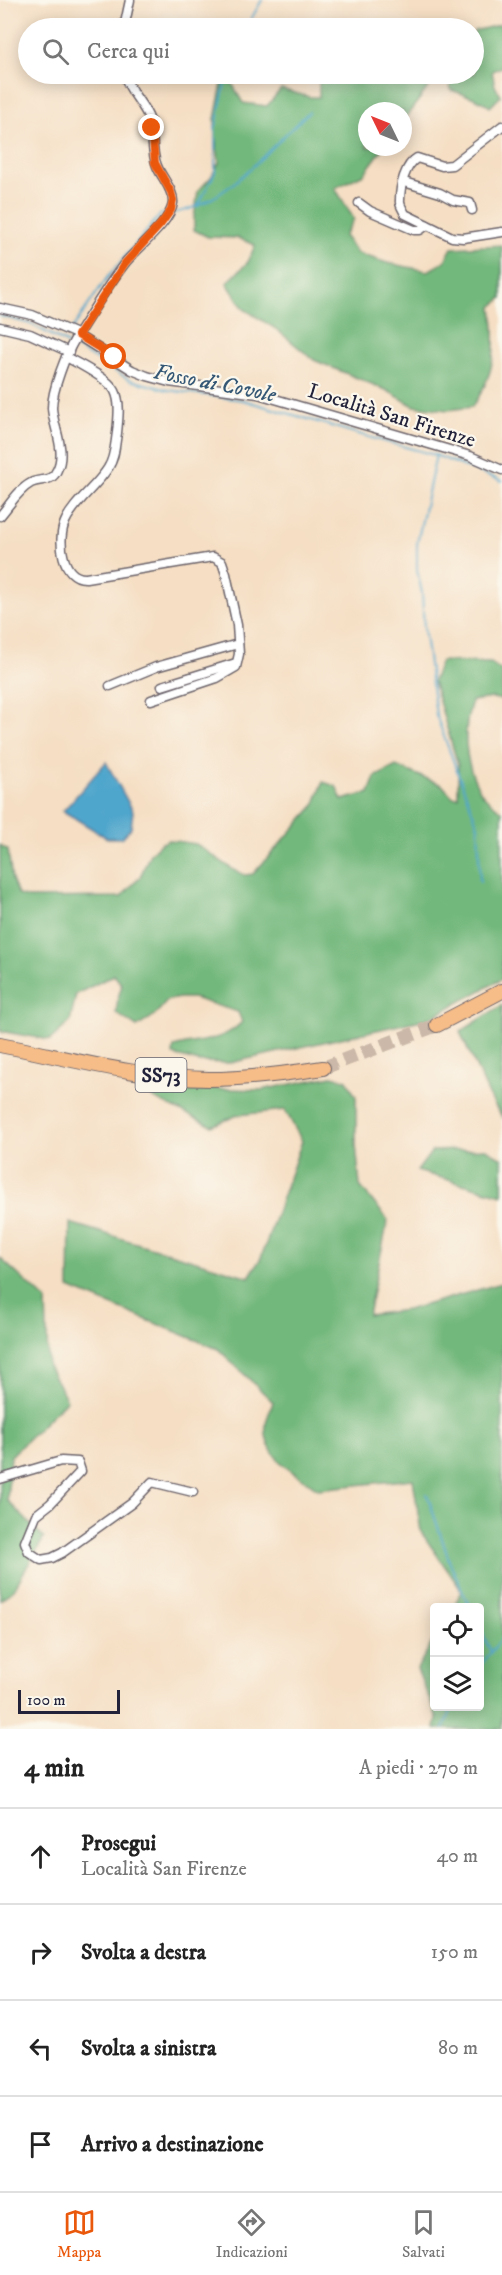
<!DOCTYPE html>
<html lang="it">
<head>
<meta charset="utf-8">
<style>
  :root { --surface:#fff; --page:#f6f6f6; --text:#222; --muted:#767676; --line:#e0e0e0; --accent:#ea580c }
  body { margin:0; font-family:"IM FELL DW Pica",serif; background:var(--page); color:var(--text) }
  .controls { position:absolute; right:18px; bottom:18px; display:grid; overflow:hidden; border-radius:6px; box-shadow:0 3px 15px #0003 }
  .controls button { width:54px; height:54px; display:grid; place-items:center; padding:0; border:0; border-bottom:2px solid var(--line); background:var(--surface); color:var(--text); font:30px sans-serif }
  .compass { position:absolute; left:358px; top:102px; width:54px; height:54px; border-radius:50%; background:var(--surface); box-shadow:0 3px 15px #0003; rotate:313deg }
  .scale { position:absolute; left:18px; bottom:15px; width:102px; box-sizing:border-box; padding-left:6px; border:3px solid #22223b; border-top:0; font-size:16px; line-height:21px; white-space:nowrap; color:#22223b; -webkit-text-stroke:4px #fbf7ec; paint-order:stroke }
  .stop { position:absolute; width:18px; height:18px; margin:-14px; border:4px solid #ea580c; border-radius:50%; background:#fff }
  .stop.end { background:#ea580c; border-color:#fff; box-shadow:0 2px 6px #0008 }
  .list { margin:0; padding:0; list-style:none }
  h2 { display:flex; justify-content:space-between; align-items:center; height:78px; margin:0; padding:0 24px; font-size:26px }
  h2 small { font-size:20px; font-weight:400; color:var(--muted) }
  .list li { display:grid; grid-template-columns:39px 1fr auto; gap:18px; align-items:center; box-sizing:border-box; height:96px; padding:0 24px; border-top:2px solid var(--line) }
  .list b { display:block; font-size:22px; white-space:nowrap }
  .list p { margin:0; font-size:20px; white-space:nowrap; color:var(--muted) }
  .list em { font-size:20px; font-style:normal; color:var(--muted) }
  .icon { flex:none; width:33px; height:33px; fill:none; stroke:currentColor; stroke-width:2; stroke-linecap:round; stroke-linejoin:round }
  .map { position:relative; flex:none; width:502px; height:1729px; overflow:hidden }
  .search { position:absolute; background:var(--surface); box-shadow:0 3px 15px #0003; left:18px; right:18px; top:18px; height:66px; display:flex; align-items:center; gap:15px; box-sizing:border-box; padding:0 21px; border-radius:33px; color:var(--muted); font-size:22px }
  .sheet { height:462px; background:var(--surface) }
  nav { display:flex; justify-content:space-around; align-items:center; box-sizing:border-box; height:84px; border-top:2px solid var(--line); background:var(--surface); font-size:16px; color:var(--muted) }
  nav a { display:grid; justify-items:center; gap:3px }
  nav .on { color:var(--accent) }
  .map>svg:first-child { display:block }
  .forest { fill:#72b87c; stroke:#4a6d5c; stroke-width:1.5 }
  .water { fill:#50a6cc; stroke:#396484; stroke-width:1.5 }
  .lines { fill:none; stroke-linecap:round; stroke-linejoin:round }
  .stream { stroke:#50a6cc; stroke-width:2 }
  .primary-tunnel { stroke:#cbb8a8; stroke-width:14; stroke-dasharray:14 7; stroke-linecap:butt }
  .street-casing { stroke:#6c646b; stroke-width:11 }
  .primary-casing { stroke:#6c646b; stroke-width:16 }
  .street { stroke:#fff; stroke-width:8 }
  .primary { stroke:#f7bd88; stroke-width:14 }
  .route { stroke:#ea580c; stroke-width:8 }
  .labels { text-anchor:middle; stroke-width:4.5; stroke-linejoin:round; paint-order:stroke }
  .shield { fill:#fbf7ec; stroke:#636270; stroke-width:1.5 }
  .shield-label { font-size:20px; font-weight:bold; fill:#22223b }
  .street-label { font-size:21px; fill:#22223b; stroke:#fbf7ec }
  .water-label { font-size:22px; font-style:italic; fill:#345775; stroke:#fbf7ec }
</style>
</head>
<body>
<div class="map">
<svg width="502" height="1729" viewBox="0 0 502 1729">
  <rect width="100%" height="100%" fill="#fbf7ec"/>
  <filter id="ink" filterUnits="userSpaceOnUse"><feTurbulence type="fractalNoise" baseFrequency=".0167" numOctaves="2"/><feDisplacementMap in="SourceGraphic" scale="12" xChannelSelector="R" yChannelSelector="G"/><feConvolveMatrix kernelMatrix="1 2 1 2 8 2 1 2 1" color-interpolation-filters="sRGB"/></filter>
  <filter id="wash" filterUnits="userSpaceOnUse"><feTurbulence type="fractalNoise" baseFrequency=".008" numOctaves="4" result="noise"/><feDisplacementMap in="SourceGraphic" scale="24" xChannelSelector="R" yChannelSelector="G"/><feGaussianBlur stdDeviation="1.35" result="paint"/><feColorMatrix in="noise" values="0 0 0 0 0 0 0 0 0 0 0 0 0 0 0 0 0 1.4 0 .05"/><feComposite in="paint" operator="in"/></filter>
  <g filter="url(#wash)">
    <rect width="100%" height="100%" fill="#f5dec3"/>
    <!-- forest -->
    <g class="forest">
      <path d="M 502,24 L 502,67 L 492,71 L 495,86 L 501,96 L 490,107 C 475,96 467,96 451,90 L 449,74 L 474,74 L 474,31 Z"/>
      <path d="M 224,74 L 227,74 L 243,103 L 267,106 L 281,89 L 310,97 L 319,97 L 319,74 L 438,74 L 403,121 L 403,111 L 367,111 L 367,147 L 384,147 L 364,174 L 335,188 L 354,219 L 344,236 L 357,253 L 387,263 L 428,271 L 444,262 L 452,248 L 502,245 L 502,298 L 492,307 C 497,346 496,374 472,407 L 448,410 L 414,406 L 386,390 L 314,360 L 276,329 L 244,309 L 227,283 L 248,262 L 255,245 L 238,238 L 208,237 L 194,230 L 194,218 L 198,191 L 211,177 L 219,162 L 215,135 L 215,119 Z"/>
      <path d="M 441,661 L 491,663 L 502,671 L 502,700 L 493,698 L 472,701 C 462,730 464,765 481,792 C 485,799 495,805 502,811 L 502,979 L 430,1018 L 230,1063 L 199,1062 L 173,1055 L 174,1047 C 201,1039 221,1043 242,1022 L 238,1012 L 193,998 L 180,998 L 168,1000 L 155,1015 L 137,1027 L 116,1013 L 118,998 L 122,985 L 114,975 L 76,994 L 70,1022 L 50,1040 L 0,1031 L 0,845 L 8,850 L 12,880 L 18,895 L 29,898 L 121,897 L 140,877 L 150,854 L 160,844 L 169,840 L 196,844 L 234,870 L 245,875 L 253,874 L 314,806 L 323,782 L 336,786 L 342,800 L 369,793 L 375,777 L 396,766 L 442,785 L 453,797 L 458,797 L 458,765 L 433,681 Z"/>
      <path d="M 502,1005 L 502,1117 L 491,1099 L 460,1032 Z"/>
      <path d="M 332,1076 L 347,1080 L 356,1097 L 356,1145 L 360,1186 L 388,1220 L 368,1315 L 407,1310 L 502,1283 L 502,1729 L 435,1729 L 437,1718 L 417,1669 L 434,1639 L 434,1706 L 480,1706 L 480,1608 L 453,1607 L 462,1591 L 421,1532 L 413,1479 L 318,1489 C 295,1473 262,1458 266,1424 C 267,1417 271,1409 273,1402 L 218,1349 L 69,1288 L 70,1223 L 249,1277 L 261,1258 L 302,1141 L 285,1110 L 238,1115 L 212,1126 L 153,1098 L 144,1086 L 261,1090 Z"/>
      <path d="M 486,1149 L 502,1158 L 502,1195 L 417,1171 L 432,1151 Z"/>
      <path d="M 0,1258 L 46,1300 L 48,1366 L 67,1400 L 11,1456 L 7,1500 L 44,1538 L 14,1589 L 0,1600 Z"/>
    </g>
    <!-- water -->
    <path class="water" d="M 106,762 L 133,811 L 131,828 L 122,838 L 107,838 L 63,811 Z"/>
    <g class="lines">
      <!-- stream -->
      <g class="stream">
        <path d="M 246,28 L 262,0"/>
        <path d="M 198,206 L 215,172 L 215,129 L 227,74"/>
        <path d="M 172,213 C 226,206 269,147 309,112"/>
        <path d="M 0,316 L 31,324 L 68,344"/>
        <path d="M 72,329 L 107,278 L 161,214 L 166,214"/>
        <path d="M 73,346 L 130,380 L 168,390 L 243,400 L 372,438 L 435,455 L 502,481"/>
        <path d="M 436,455 L 417,544 L 417,570 L 422,593 L 424,628 L 436,715 L 478,826 L 480,882"/>
        <path d="M 427,1494 L 450,1563 L 470,1608"/>
        <path d="M 480,1628 L 491,1652"/>
        <path d="M 480,1666 L 502,1638"/>
        <path d="M 444,1729 L 453,1706"/>
      </g>
    </g>
  </g>
  <g filter="url(#ink)">
    <g class="lines">
      <!-- primary-tunnel -->
      <path class="primary-tunnel" d="M 323,1068 L 437,1025"/>
      <!-- street casing -->
      <g class="street-casing">
        <g id="street">
          <path d="M 124,28 L 130,0"/>
          <path d="M 502,126 L 452,165 L 442,166 L 417,158 C 405,165 400,186 400,200 C 399,205 403,209 405,214 L 452,237 L 463,238 L 502,232"/>
          <path d="M 404,182 L 440,193 L 453,200 L 470,203 L 472,210"/>
          <path d="M 359,203 L 370,211 L 414,230 L 420,230 L 427,225"/>
          <path d="M 0,308 L 32,315 L 74,333 L 132,370 L 147,376 L 169,382 L 258,394 L 470,456 L 502,470"/>
          <path d="M 0,327 L 30,334 L 69,352"/>
          <path d="M 66,357 C 79,364 108,378 115,391 C 121,403 118,421 117,433 C 115,444 115,458 108,468 C 97,486 73,503 65,522 C 57,540 62,579 86,578 L 213,557 L 222,562 L 226,574 L 237,625 L 239,654 L 236,667 L 217,678 L 151,700"/>
          <path d="M 0,516 C 9,506 18,490 31,483 C 40,478 52,483 57,470 C 67,451 53,427 52,408 C 52,390 66,354 75,339 C 91,314 107,286 125,263 C 138,247 170,223 173,203 C 174,190 161,177 157,166 C 151,152 154,135 150,121 C 144,103 130,94 124,74"/>
          <path d="M 110,686 L 156,667 L 238,644"/>
          <path d="M 162,686 L 236,663"/>
          <path d="M 0,1479 L 61,1461 L 78,1462 L 81,1471 L 50,1504 L 36,1515 L 25,1542 L 29,1552 L 41,1560 L 52,1558 L 62,1553 L 132,1503 L 152,1482 L 193,1492"/>
        </g>
      </g>
      <!-- primary casing -->
      <g class="primary-casing">
        <g id="primary">
          <path d="M 437,1025 L 502,991"/>
          <path d="M 0,1045 C 68,1058 139,1078 209,1079 C 247,1079 285,1074 323,1068"/>
        </g>
      </g>
      <!-- street -->
      <use href="#street" class="street"/>
      <!-- primary -->
      <use href="#primary" class="primary"/>
    </g>
  </g>
  <g class="lines" filter="url(#ink)">
    <!-- route -->
    <path class="route" d="M 114,357 L 78,335 L 125,263 L 161,224 L 171,210 L 173,200 L 171,192 L 155,163 L 152,128"/>
  </g>
  <g class="labels">
    <!-- shield labels -->
    <rect class="shield" x="135.5" y="1058" width="51" height="34" rx="4.5"/>
    <g class="shield-label">
      <text x="161" y="1082">SS73</text>
    </g>
    <!-- street labels -->
    <g class="street-label">
      <text transform="translate(392 415) rotate(17)" y="7">Località San Firenze</text>
    </g>
    <!-- water labels -->
    <g class="water-label">
      <text transform="translate(215 382) rotate(11)" y="8">Fosso di Covole</text>
    </g>
  </g>
</svg>
<div class="controls">
<button><svg class="icon" aria-label="locate" viewBox="0 0 24 24"><circle cx="12" cy="12" r="6"/><path d="M12 2v4M12 18v4M2 12h4M18 12h4"/></svg></button>
<button><svg class="icon" aria-label="layers" viewBox="0 0 24 24"><path d="M12 4l9 5-9 5-9-5zM3 14l9 5 9-5"/></svg></button>
</div>
<svg class="compass" viewBox="-18 -18 36 36"><path d="M0-13l5 13h-10z" fill="#e53935"/><path d="M0 13l5-13h-10z" fill="#767676"/></svg>
<div class="scale">100 m</div>
<div class="stop" style="left:114px;top:357px"></div>
<div class="stop end" style="left:152px;top:128px"></div>
<div class="search"><svg class="icon" aria-label="search" viewBox="0 0 24 24"><circle cx="10" cy="10" r="6"/><path d="M15 15l6 6"/></svg>Cerca qui</div>
</div>
<section class="sheet">
<h2>4 min<small>A piedi · 270 m</small></h2>
<ul class="list">
<li><svg class="icon" aria-label="ahead" viewBox="0 0 24 24"><path d="M12 20V5M6 11l6-6 6 6"/></svg><div><b>Prosegui</b><p>Località San Firenze</p></div><em>40 m</em></li>
<li><svg class="icon" aria-label="right" viewBox="0 0 24 24"><path d="M7 20v-9h11M14 6l5 5-5 5"/></svg><div><b>Svolta a destra</b></div><em>150 m</em></li>
<li><svg class="icon" aria-label="left" viewBox="0 0 24 24"><path d="M17 20v-9H6M10 6l-5 5 5 5"/></svg><div><b>Svolta a sinistra</b></div><em>80 m</em></li>
<li><svg class="icon" aria-label="arrive" viewBox="0 0 24 24"><path d="M6 21V4h12l-3 4 3 4H6"/></svg><div><b>Arrivo a destinazione</b></div></li>
</ul>
</section>
<nav>
<a class="on"><svg class="icon" aria-label="map" viewBox="0 0 24 24"><path d="M3 6l6-2 6 2 6-2v14l-6 2-6-2-6 2zM9 4v14M15 6v14"/></svg>Mappa</a>
<a><svg class="icon" aria-label="directions" viewBox="0 0 24 24"><path d="M12 3l9 9-9 9-9-9zM9 14v-3h6M13 9l2 2-2 2"/></svg>Indicazioni</a>
<a><svg class="icon" aria-label="saved" viewBox="0 0 24 24"><path d="M7 4h10v16l-5-4-5 4z"/></svg>Salvati</a>
</nav>
</body>
</html>
